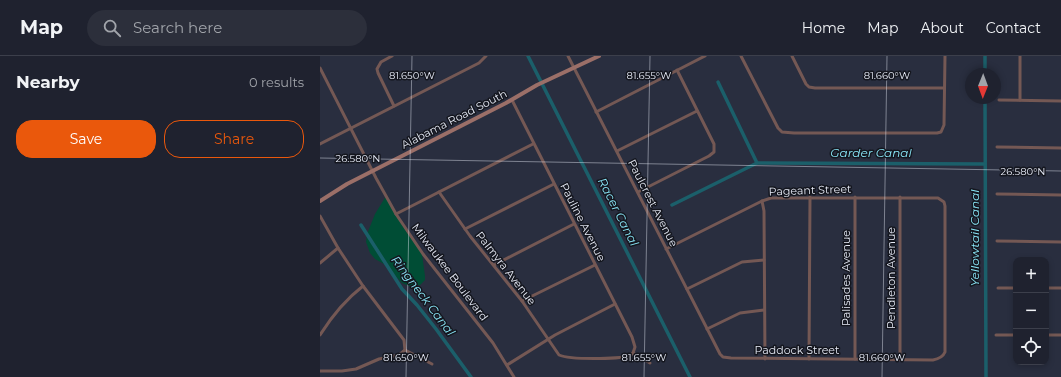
<!DOCTYPE html>
<html lang="en">
<head>
<meta charset="utf-8">
<style>
  :root { --surface:#1f222f; --page:#2c2f3b; --text:#f1f3f6; --muted:#a1a4aa; --line:#3c3f4b; --accent:#ea580c }
  body { margin:0; font-family:Montserrat,sans-serif; background:var(--page); color:var(--text) }
  .controls { position:absolute; right:12px; bottom:12px; display:grid; overflow:hidden; border-radius:8px; box-shadow:0 2px 6px #0003 }
  .controls button { width:36px; height:36px; display:grid; place-items:center; padding:0; border:0; border-bottom:1px solid var(--line); background:var(--surface); color:var(--text); font:20px sans-serif }
  .compass { position:absolute; left:645px; top:12px; width:36px; height:36px; border-radius:50%; background:var(--surface); box-shadow:0 2px 6px #0003; rotate:181deg }
  .list { margin:0; padding:0; list-style:none }
  h2 { display:flex; justify-content:space-between; align-items:center; height:52px; margin:0; padding:0 16px; font-size:17px }
  h2 small { font-size:13px; font-weight:400; color:var(--muted) }
  .actions { display:flex; gap:8px; padding:12px 16px }
  .actions a { flex:1; padding:9px 0; border:1px solid var(--accent); border-radius:16px; text-align:center; font-size:14px; color:var(--accent) }
  .actions .main { background:var(--accent); color:#fff }
  .icon { flex:none; width:22px; height:22px; fill:none; stroke:currentColor; stroke-width:2; stroke-linecap:round; stroke-linejoin:round }
  .map { position:relative; flex:none; width:741px; height:321px; overflow:hidden }
  header { display:flex; align-items:center; gap:24px; box-sizing:border-box; height:56px; padding:0 20px; background:var(--surface); border-bottom:1px solid var(--line) }
  header strong { font-size:19px }
  nav { display:flex; gap:22px; margin-inline-start:auto; font-size:14px }
  .search { width:280px; height:36px; background:var(--page); display:flex; align-items:center; gap:10px; box-sizing:border-box; padding:0 14px; border-radius:22px; color:var(--muted); font-size:15px }
  main { display:flex }
  aside { flex:1; background:var(--surface) }
  .map>svg:first-child { display:block }
  .green { fill:#004d35 }
  .lines { fill:none; stroke-linecap:round; stroke-linejoin:round }
  .canal { stroke:#1b5f6a; stroke-width:3.5 }
  .street { stroke:#745854; stroke-width:3 }
  .secondary { stroke:#9b6f68; stroke-width:4 }
  .ticks { fill:none; stroke:#e6eaf6; stroke-width:1; stroke-opacity:0.45 }
  .labels { text-anchor:middle; stroke-width:3; stroke-linejoin:round; paint-order:stroke }
  .street-label { font-size:11px; fill:#e6eaf6; stroke:#14161e }
  .water-label { font-size:12px; font-style:italic; fill:#8be8fa; stroke:#14161e }
  .ticks-label { font-size:10px; text-anchor:middle; fill:#e6eaf6; stroke:#14161e; stroke-width:3; stroke-linejoin:round; paint-order:stroke }
</style>
</head>
<body>
<header>
<strong>Map</strong>
<div class="search"><svg class="icon" aria-label="search" viewBox="0 0 24 24"><circle cx="10" cy="10" r="6"/><path d="M15 15l6 6"/></svg>Search here</div>
<nav><a>Home</a><a>Map</a><a>About</a><a>Contact</a></nav>
</header>
<main>
<aside>
<h2>Nearby<small>0 results</small></h2>
<ul class="list">
</ul>
<div class="actions"><a class="main">Save</a><a>Share</a></div>
</aside>
<div class="map">
<svg width="741" height="321" viewBox="0 0 741 321">
  <rect width="100%" height="100%" fill="#292e3f"/>
  <!-- green -->
  <path class="green" d="M 66,140 L 102,198 L 105,220 L 105,224 L 100,229 L 89,230 L 82,227 L 64,208 L 55,203 L 50,197 L 46,186 L 47,178 L 55,158 Z"/>
  <g class="lines">
    <!-- canal -->
    <g class="canal">
      <path d="M 208,0 L 370,321"/>
      <path d="M 665,0 L 665,18"/>
      <path d="M 398,26 L 437,107"/>
      <path d="M 665,42 L 666,321"/>
      <path d="M 352,149 L 437,107 L 665,108"/>
      <path d="M 41,169 L 82,233 L 97,249 L 116,273 L 151,321"/>
    </g>
    <!-- street -->
    <g class="street">
      <path d="M 72,0 L 61,6 L 57,13 L 58,17 L 74,50"/>
      <path d="M 248,0 L 400,298 L 403,301 L 411,302 L 613,304 C 618,303 623,301 625,296 L 625,150 L 624,146 L 618,142 L 451,142 L 442,145 L 346,193"/>
      <path d="M 421,0 L 458,72 L 462,76 L 474,77 L 617,77 L 621,76 L 624,69 L 625,0"/>
      <path d="M 472,0 L 486,28 L 489,31 L 495,32 L 624,32"/>
      <path d="M 0,12 L 56,122 L 76,158 L 103,198 L 173,287 L 194,321"/>
      <path d="M 192,44 L 312,281 L 315,291 L 313,297"/>
      <path d="M 679,44 L 741,45"/>
      <path d="M 700,44 L 700,0"/>
      <path d="M 276,56 L 385,0"/>
      <path d="M 0,88 L 159,7 L 166,0"/>
      <path d="M 677,91 L 741,92"/>
      <path d="M 297,95 L 377,55"/>
      <path d="M 119,136 L 150,180 L 202,245 L 239,299 C 250,304 297,303 310,300 L 313,297"/>
      <path d="M 318,136 L 389,100 L 394,96 L 394,88 L 357,14"/>
      <path d="M 677,138 L 741,139"/>
      <path d="M 580,141 L 580,303"/>
      <path d="M 442,145 L 444,155 L 445,303"/>
      <path d="M 76,158 L 213,88"/>
      <path d="M 0,160 L 18,192 L 43,230 L 84,284 L 85,294"/>
      <path d="M 145,173 L 234,128"/>
      <path d="M 677,185 L 741,186"/>
      <path d="M 0,207 L 18,192"/>
      <path d="M 174,209 L 254,168"/>
      <path d="M 678,232 L 696,232"/>
      <path d="M 726,232 L 741,232"/>
      <path d="M 367,233 L 422,206 L 444,204"/>
      <path d="M 202,245 L 275,209"/>
      <path d="M 387,273 L 420,257 L 444,254"/>
      <path d="M 0,279 C 12,260 25,244 43,230"/>
      <path d="M 676,279 L 696,279"/>
      <path d="M 726,279 L 741,279"/>
      <path d="M 85,294 L 112,308"/>
      <path d="M 313,297 L 330,307"/>
      <path d="M 489,303 L 490,141"/>
      <path d="M 535,303 L 535,141"/>
      <path d="M 187,309 L 235,279 L 295,248"/>
      <path d="M 0,315 L 22,315 L 36,313 L 59,303 L 79,299 L 85,294"/>
    </g>
    <!-- secondary -->
    <path class="secondary" d="M 0,145 L 27,128 L 186,47 L 217,29 L 279,0"/>
  </g>
  <!-- ticks -->
  <path class="ticks" d="M 0,102 L 741,115M 86,321 L 92,0M 324,321 L 330,0M 562,321 L 567,0"/>
  <g class="labels">
    <!-- street labels -->
    <g class="street-label">
      <text transform="translate(134 63) rotate(-27)" y="4">Alabama Road South</text>
      <text transform="translate(490 134) rotate(-2)" y="4">Pageant Street</text>
      <text transform="translate(333 147) rotate(63)" y="4">Paulcrest Avenue</text>
      <text transform="translate(263 166) rotate(63)" y="4">Pauline Avenue</text>
      <text transform="translate(186 212) rotate(52)" y="4">Palmyra Avenue</text>
      <text transform="translate(130 216) rotate(53)" y="4">Milwaukee Boulevard</text>
      <text transform="translate(526 222) rotate(-90)" y="4">Palisades Avenue</text>
      <text transform="translate(571 222) rotate(-90)" y="4">Pendleton Avenue</text>
      <text x="477" y="298">Paddock Street</text>
    </g>
    <!-- water labels -->
    <g class="water-label">
      <text x="551" y="101">Garder Canal</text>
      <text transform="translate(298 156) rotate(63)" y="4">Racer Canal</text>
      <text transform="translate(655 182) rotate(-90)" y="4">Yellowtail Canal</text>
      <text transform="translate(103 240) rotate(53)" y="4">Ringneck Canal</text>
    </g>
  </g>
  <g class="ticks-label">
    <text x="92" y="23">81.650°W</text>
    <text x="329" y="23">81.655°W</text>
    <text x="567" y="23">81.660°W</text>
    <text x="38" y="106">26.580°N</text>
    <text x="703" y="119">26.580°N</text>
    <text x="86" y="305">81.650°W</text>
    <text x="324" y="305">81.655°W</text>
    <text x="562" y="305">81.660°W</text>
  </g>
</svg>
<div class="controls">
<button>+</button>
<button>−</button>
<button><svg class="icon" aria-label="locate" viewBox="0 0 24 24"><circle cx="12" cy="12" r="6"/><path d="M12 2v4M12 18v4M2 12h4M18 12h4"/></svg></button>
</div>
<svg class="compass" viewBox="-18 -18 36 36"><path d="M0-13l5 13h-10z" fill="#e53935"/><path d="M0 13l5-13h-10z" fill="#a1a4aa"/></svg>
</div>
</main>
</body>
</html>
